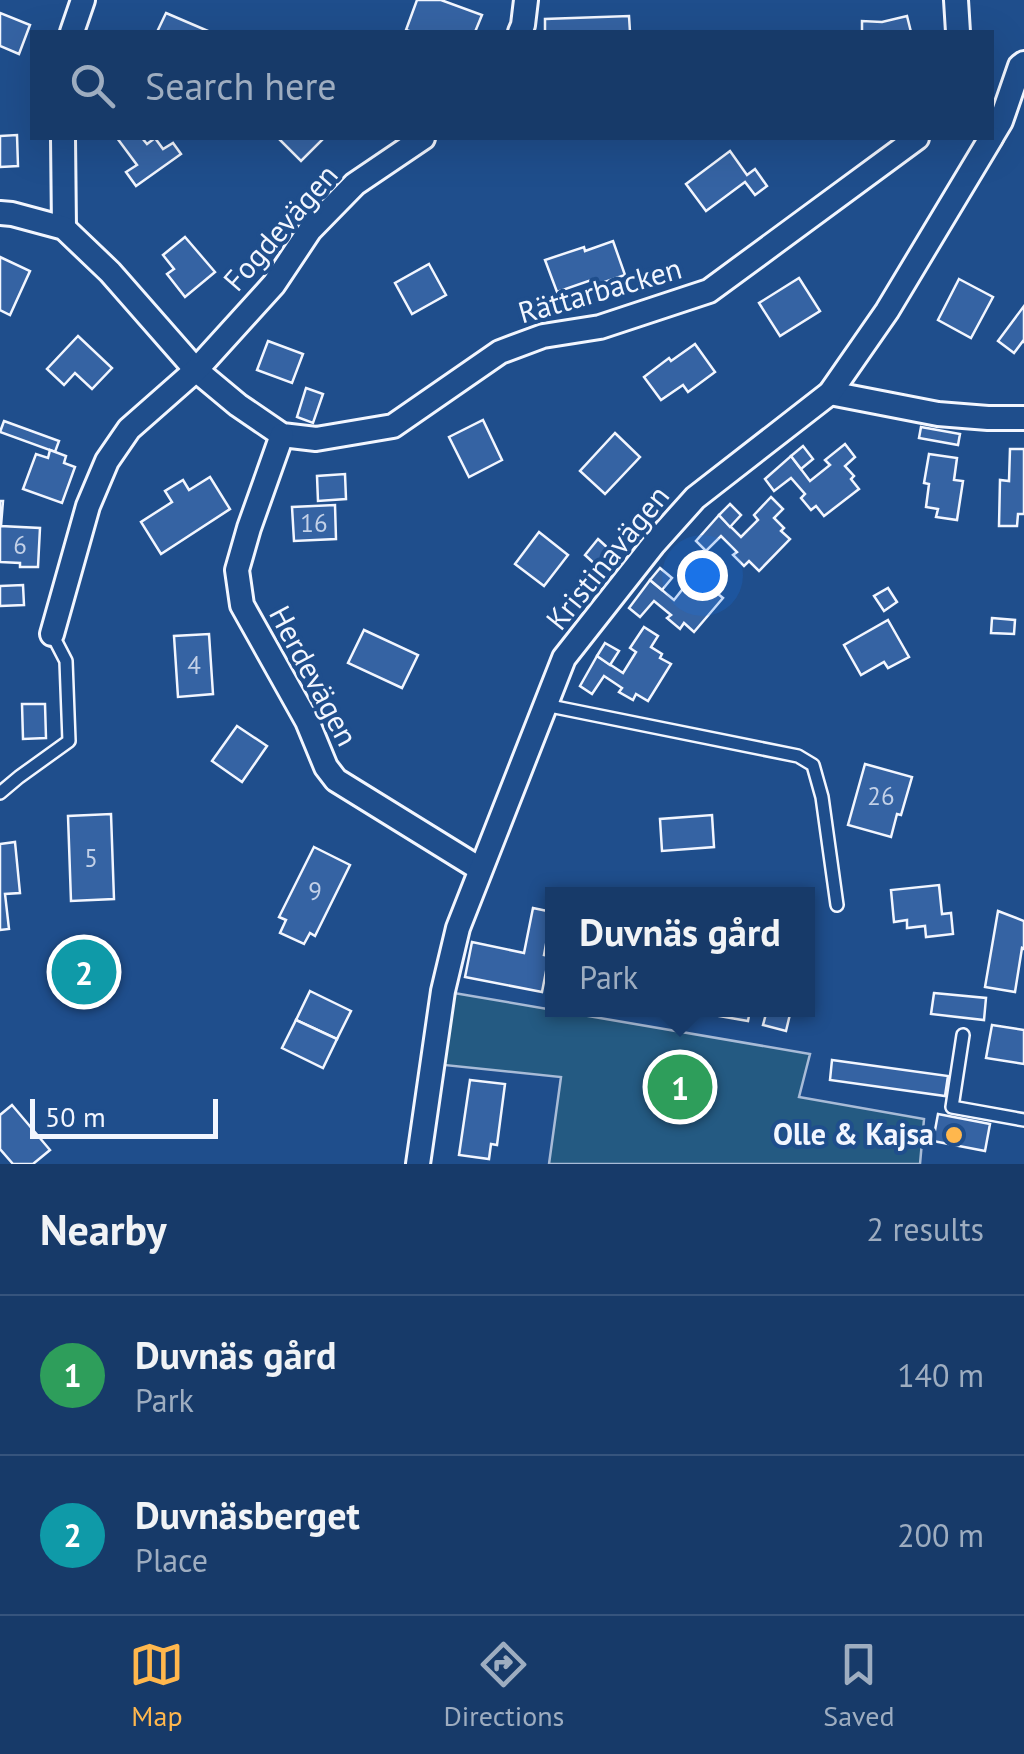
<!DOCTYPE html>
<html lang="en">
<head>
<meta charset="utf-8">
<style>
  :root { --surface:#173a69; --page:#20416f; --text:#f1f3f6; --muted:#9eadc0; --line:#36547d; --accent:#ffb74d }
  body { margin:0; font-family:"PT Sans",sans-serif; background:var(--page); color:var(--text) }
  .scale { position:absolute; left:30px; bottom:25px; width:188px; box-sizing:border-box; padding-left:10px; border:5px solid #f2f6ff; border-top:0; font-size:28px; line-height:35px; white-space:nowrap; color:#f2f6ff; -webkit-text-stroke:8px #1f4e8c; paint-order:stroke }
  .you { position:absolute; left:702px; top:575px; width:35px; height:35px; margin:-25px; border:8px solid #fff; border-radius:50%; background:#1a73e8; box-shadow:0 0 0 15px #1a73e833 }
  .badge { display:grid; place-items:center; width:65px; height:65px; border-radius:50%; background:var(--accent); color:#fff; font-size:32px; font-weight:700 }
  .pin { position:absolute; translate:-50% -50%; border:5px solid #fff; box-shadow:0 2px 10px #0006 }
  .popup { position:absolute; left:545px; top:887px; width:270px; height:130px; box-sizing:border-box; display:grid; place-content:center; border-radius:0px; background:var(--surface); filter:drop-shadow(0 2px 8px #0005); font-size:32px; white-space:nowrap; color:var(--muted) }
  .popup b { font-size:38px; color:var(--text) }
  .popup::after { content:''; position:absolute; left:50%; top:100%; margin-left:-20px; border:20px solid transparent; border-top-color:var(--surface) }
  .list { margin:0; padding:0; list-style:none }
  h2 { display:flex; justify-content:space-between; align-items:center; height:130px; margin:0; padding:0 40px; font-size:42px }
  h2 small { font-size:32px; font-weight:400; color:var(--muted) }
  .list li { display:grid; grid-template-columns:65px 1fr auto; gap:30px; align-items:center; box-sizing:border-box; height:160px; padding:0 40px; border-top:2px solid var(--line) }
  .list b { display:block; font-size:38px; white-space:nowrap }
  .list p { margin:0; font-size:32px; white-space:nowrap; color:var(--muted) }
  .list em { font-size:32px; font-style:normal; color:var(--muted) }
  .icon { flex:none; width:55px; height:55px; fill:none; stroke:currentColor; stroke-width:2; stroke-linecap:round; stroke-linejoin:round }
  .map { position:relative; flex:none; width:1024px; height:1164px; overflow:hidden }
  .search { position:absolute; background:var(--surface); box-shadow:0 10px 40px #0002; left:30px; right:30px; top:30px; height:110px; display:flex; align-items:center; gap:25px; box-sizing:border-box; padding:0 35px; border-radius:0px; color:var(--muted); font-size:38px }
  .sheet { height:450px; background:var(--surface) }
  nav { display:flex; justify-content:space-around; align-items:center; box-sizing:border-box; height:140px; border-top:2px solid var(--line); background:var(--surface); font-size:28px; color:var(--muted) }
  nav a { display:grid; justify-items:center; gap:5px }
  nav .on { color:var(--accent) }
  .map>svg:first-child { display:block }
  .green { fill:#245a82; stroke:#a8bbd7; stroke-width:2.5 }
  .building { fill:#3563a3; stroke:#f2f6ff; stroke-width:2.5 }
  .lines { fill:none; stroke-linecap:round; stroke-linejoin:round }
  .service-casing { stroke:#f2f6ff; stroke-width:16 }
  .minor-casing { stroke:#f2f6ff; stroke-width:28 }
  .service { stroke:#1f4e8c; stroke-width:11 }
  .minor { stroke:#1f4e8c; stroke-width:22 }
  .poi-dot { fill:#ffb74d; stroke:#1f4e8c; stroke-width:4 }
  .labels { text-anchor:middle; stroke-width:8; stroke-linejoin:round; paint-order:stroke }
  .number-label { font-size:25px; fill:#c3d1e8 }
  .street-label { font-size:30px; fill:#f2f6ff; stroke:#1f4e8c }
  .poi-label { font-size:30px; font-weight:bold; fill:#f2f6ff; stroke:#1f4e8c; text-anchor:end }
</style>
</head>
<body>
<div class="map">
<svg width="1024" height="1164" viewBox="0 0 1024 1164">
  <rect width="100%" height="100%" fill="#1f4e8c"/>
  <!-- green -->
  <path class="green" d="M 454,993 L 810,1054 L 799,1097 L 924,1119 L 920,1164 L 549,1164 L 561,1077 L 444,1065 Z"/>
  <!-- building -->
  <g class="building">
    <path d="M 417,0 L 441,0 L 482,15 L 475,32 L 412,32 L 406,30 Z"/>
    <path d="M 0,13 L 30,25 L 19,54 L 0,46 Z"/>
    <path d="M 166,13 L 208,31 L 207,32 L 157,32 Z"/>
    <path d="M 629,16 L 630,32 L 545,32 L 545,19 Z"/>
    <path d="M 907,16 L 911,32 L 862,32 L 862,21 L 882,22 Z"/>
    <path d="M 17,135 L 18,166 L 0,167 L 0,136 Z"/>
    <path d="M 117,138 L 142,138 L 147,144 L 155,138 L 163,149 L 173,143 L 181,154 L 136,186 L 126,172 L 137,165 Z"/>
    <path d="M 278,138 L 324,138 L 301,161 Z"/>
    <path d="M 730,151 L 747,175 L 755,169 L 767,186 L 755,195 L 745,182 L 706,211 L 686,184 Z"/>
    <path d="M 185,237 L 215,272 L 185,297 L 167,274 L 174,269 L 163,255 Z"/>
    <path d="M 613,241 L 625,275 L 596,285 L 594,279 L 557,292 L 545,260 L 584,247 L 585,251 Z"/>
    <path d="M 0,257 L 30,271 L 10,315 L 0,310 Z"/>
    <path d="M 429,264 L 446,295 L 412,314 L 395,283 Z"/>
    <path d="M 799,278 L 820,311 L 780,336 L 759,303 Z"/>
    <path d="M 959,279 L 993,297 L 971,338 L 938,320 Z"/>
    <path d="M 1024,306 L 1024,342 L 1023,341 L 1014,353 L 998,341 Z"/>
    <path d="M 78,336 L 112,368 L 92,389 L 75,373 L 64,385 L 47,369 Z"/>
    <path d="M 268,341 L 303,354 L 292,383 L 257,370 Z"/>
    <path d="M 695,344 L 715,372 L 688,392 L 683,385 L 661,400 L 644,377 L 669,358 L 671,361 Z"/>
    <path d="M 306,388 L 323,394 L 313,423 L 297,417 Z"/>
    <path d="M 483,420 L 502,460 L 469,477 L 449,437 Z"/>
    <path d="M 4,421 L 59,441 L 55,452 L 0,432 Z"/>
    <path d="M 921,427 L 960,434 L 958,445 L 919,438 Z"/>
    <path d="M 615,433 L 640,457 L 605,494 L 580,471 Z"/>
    <path d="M 845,444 L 855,457 L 845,466 L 854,476 L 851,479 L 859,489 L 824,516 L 816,506 L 811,510 L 801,498 L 805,494 L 791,478 L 774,491 L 765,479 L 791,456 L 810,481 L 830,465 L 825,460 Z"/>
    <path d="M 803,446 L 813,459 L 801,469 L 791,456 Z"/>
    <path d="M 1010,449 L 1024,449 L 1024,514 L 1018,514 L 1017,526 L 999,526 L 1000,480 L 1009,481 Z"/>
    <path d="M 50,450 L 66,456 L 64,463 L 75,467 L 62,503 L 23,489 L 36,454 L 48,458 Z"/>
    <path d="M 929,454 L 957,458 L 954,480 L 963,481 L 957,520 L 936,517 L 938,509 L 926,507 L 929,484 L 924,483 Z"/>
    <path d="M 345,474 L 346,499 L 318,501 L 317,476 Z"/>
    <path d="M 210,477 L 230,509 L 161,554 L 141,522 L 172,502 L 165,491 L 183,480 L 189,490 Z"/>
    <path d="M 771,497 L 783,509 L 774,518 L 784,528 L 781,531 L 790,539 L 759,571 L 749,561 L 744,566 L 733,555 L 737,552 L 721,536 L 706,551 L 696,541 L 719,515 L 741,537 L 758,520 L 754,515 Z"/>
    <path d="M 0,501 L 3,501 L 1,526 L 40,528 L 38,567 L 20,567 L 20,563 L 0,562 Z"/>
    <path d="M 730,504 L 741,515 L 730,527 L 719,515 Z"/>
    <path d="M 335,505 L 336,539 L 294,541 L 292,507 Z"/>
    <path d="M 539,532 L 568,555 L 544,586 L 515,564 Z"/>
    <path d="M 598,539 L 610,550 L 597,566 L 585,555 Z"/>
    <path d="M 700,558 L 713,569 L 705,578 L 715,587 L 713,590 L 723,598 L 694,632 L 684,623 L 680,629 L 667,618 L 671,615 L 654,601 L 640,617 L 629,608 L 650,580 L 674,600 L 689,581 L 684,577 Z"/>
    <path d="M 660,568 L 672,578 L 662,590 L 650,580 Z"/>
    <path d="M 23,585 L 24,605 L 0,606 L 0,586 Z"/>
    <path d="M 888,588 L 897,602 L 884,611 L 874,596 Z"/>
    <path d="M 992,618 L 1015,620 L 1014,634 L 991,633 Z"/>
    <path d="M 888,620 L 909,657 L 888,668 L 884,662 L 861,675 L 844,645 Z"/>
    <path d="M 644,627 L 658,636 L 651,647 L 662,654 L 660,658 L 671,664 L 648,701 L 636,694 L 633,700 L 619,692 L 622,688 L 604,676 L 592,694 L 580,686 L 597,656 L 623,673 L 636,652 L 630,648 Z"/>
    <path d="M 364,630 L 418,655 L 402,688 L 348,663 Z"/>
    <path d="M 209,634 L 213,694 L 178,697 L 174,636 Z"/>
    <path d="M 605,643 L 619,651 L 610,665 L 597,656 Z"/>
    <path d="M 22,704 L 45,704 L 46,738 L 23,739 Z"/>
    <path d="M 237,726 L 267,746 L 242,782 L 212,761 Z"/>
    <path d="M 865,764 L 912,777 L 901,815 L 897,814 L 891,837 L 848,825 Z"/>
    <path d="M 111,814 L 114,899 L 71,901 L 68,816 Z"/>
    <path d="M 712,815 L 714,847 L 662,851 L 660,819 Z"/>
    <path d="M 15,842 L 20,893 L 5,894 L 9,929 L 0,930 L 0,844 Z"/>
    <path d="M 314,847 L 350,865 L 315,936 L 310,933 L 304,944 L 280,933 L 286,920 L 279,917 Z"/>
    <path d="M 939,885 L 942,914 L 951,913 L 953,934 L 926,937 L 925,926 L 907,928 L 907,920 L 894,922 L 891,890 Z"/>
    <path d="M 533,908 L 552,912 L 544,955 L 549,956 L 542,992 L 465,977 L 472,942 L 524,953 Z"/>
    <path d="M 998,911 L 1024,921 L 1024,949 L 1022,948 L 1015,992 L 985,987 Z"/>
    <path d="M 310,991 L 351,1011 L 337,1039 L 296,1020 Z"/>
    <path d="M 934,993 L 986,998 L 984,1020 L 931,1014 Z"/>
    <path d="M 696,1010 L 750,1010 L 748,1021 L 696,1012 Z"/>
    <path d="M 767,1010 L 791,1010 L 786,1031 L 763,1025 Z"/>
    <path d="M 296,1020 L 337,1039 L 323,1068 L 282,1048 Z"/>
    <path d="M 992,1025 L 1024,1030 L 1024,1064 L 986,1058 Z"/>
    <path d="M 832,1060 L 948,1076 L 945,1096 L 830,1080 Z"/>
    <path d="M 470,1080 L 505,1084 L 497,1145 L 491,1144 L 489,1159 L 459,1155 Z"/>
    <path d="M 12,1105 L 50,1150 L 33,1164 L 13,1164 L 0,1149 L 0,1115 Z"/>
    <path d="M 938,1114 L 990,1124 L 985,1151 L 933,1141 Z"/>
  </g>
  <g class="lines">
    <!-- service casing -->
    <g class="service-casing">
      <g id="service">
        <path d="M 545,705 L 798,756 L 813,765 L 822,797 L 837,905"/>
        <path d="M 0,793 L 19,777 L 69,741 L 66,661 L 52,634"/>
        <path d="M 963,1035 L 952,1107 L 1024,1120"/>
      </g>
    </g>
    <!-- minor casing -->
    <g class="minor-casing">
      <g id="minor">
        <path d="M 956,0 L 958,32"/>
        <path d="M 72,32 L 83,0"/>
        <path d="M 520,32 L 523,25 L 526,0"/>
        <path d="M 992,136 L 1001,121 L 1020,66 L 1024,63"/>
        <path d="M 63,138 L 64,228"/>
        <path d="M 0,213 L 12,214 L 64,228 L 110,272 L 196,370 L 238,405 L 282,435 L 316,439 L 393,426 L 500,352 L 543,336 L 600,327 L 709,291 L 917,138"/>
        <path d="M 830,393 L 938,414 L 988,418 L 1024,418"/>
        <path d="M 282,435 L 249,528 L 237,570 L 242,605 L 307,721 L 326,767 L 336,780 L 480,869"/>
        <path d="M 52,634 L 88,506 L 107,461 L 129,429 L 196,370 L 274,284 L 310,230 L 355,184 L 423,138"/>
        <path d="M 418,1164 L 443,991 L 458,928 L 564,658 L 653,545 L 695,498 L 830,393 L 887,311 L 991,138"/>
      </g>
    </g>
    <!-- service -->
    <use href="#service" class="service"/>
    <!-- minor -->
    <use href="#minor" class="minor"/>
  </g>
  <!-- markers -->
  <circle class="poi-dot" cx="954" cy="1135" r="10"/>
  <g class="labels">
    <!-- number labels -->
    <g class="number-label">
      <text x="314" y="532">16</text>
      <text x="20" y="554">6</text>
      <text x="194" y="674">4</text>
      <text x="881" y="805">26</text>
      <text x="91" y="867">5</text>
      <text x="315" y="900">9</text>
    </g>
    <!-- street labels -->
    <g class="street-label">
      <text transform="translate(281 228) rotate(-49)" y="10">Fogdevägen</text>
      <text transform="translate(600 291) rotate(-16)" y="10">Rättarbacken</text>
      <text transform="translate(608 558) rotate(-51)" y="10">Kristinavägen</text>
      <text transform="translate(313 676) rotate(62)" y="10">Herdevägen</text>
    </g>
    <!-- poi labels -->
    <g class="poi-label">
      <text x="934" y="1145">Olle &amp; Kajsa</text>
    </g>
  </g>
</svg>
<div class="scale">50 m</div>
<div class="you"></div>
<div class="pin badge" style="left:680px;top:1087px;background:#2e9e5b">1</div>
<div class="popup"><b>Duvnäs gård</b>Park</div>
<div class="pin badge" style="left:84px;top:972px;background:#0f9aa8">2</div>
<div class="search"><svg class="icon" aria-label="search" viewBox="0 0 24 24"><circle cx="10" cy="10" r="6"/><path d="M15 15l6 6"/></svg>Search here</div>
</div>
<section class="sheet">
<h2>Nearby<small>2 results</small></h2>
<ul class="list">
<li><span class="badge" style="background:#2e9e5b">1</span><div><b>Duvnäs gård</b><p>Park</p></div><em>140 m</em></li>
<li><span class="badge" style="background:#0f9aa8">2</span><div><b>Duvnäsberget</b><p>Place</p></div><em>200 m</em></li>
</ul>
</section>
<nav>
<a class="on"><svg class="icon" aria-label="map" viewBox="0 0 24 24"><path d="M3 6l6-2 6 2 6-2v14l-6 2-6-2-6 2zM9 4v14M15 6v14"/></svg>Map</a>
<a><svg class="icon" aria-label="directions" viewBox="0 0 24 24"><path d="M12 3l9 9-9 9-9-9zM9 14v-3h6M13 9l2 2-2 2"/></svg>Directions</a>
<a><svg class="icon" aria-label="saved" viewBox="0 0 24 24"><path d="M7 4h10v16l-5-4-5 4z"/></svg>Saved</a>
</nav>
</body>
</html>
